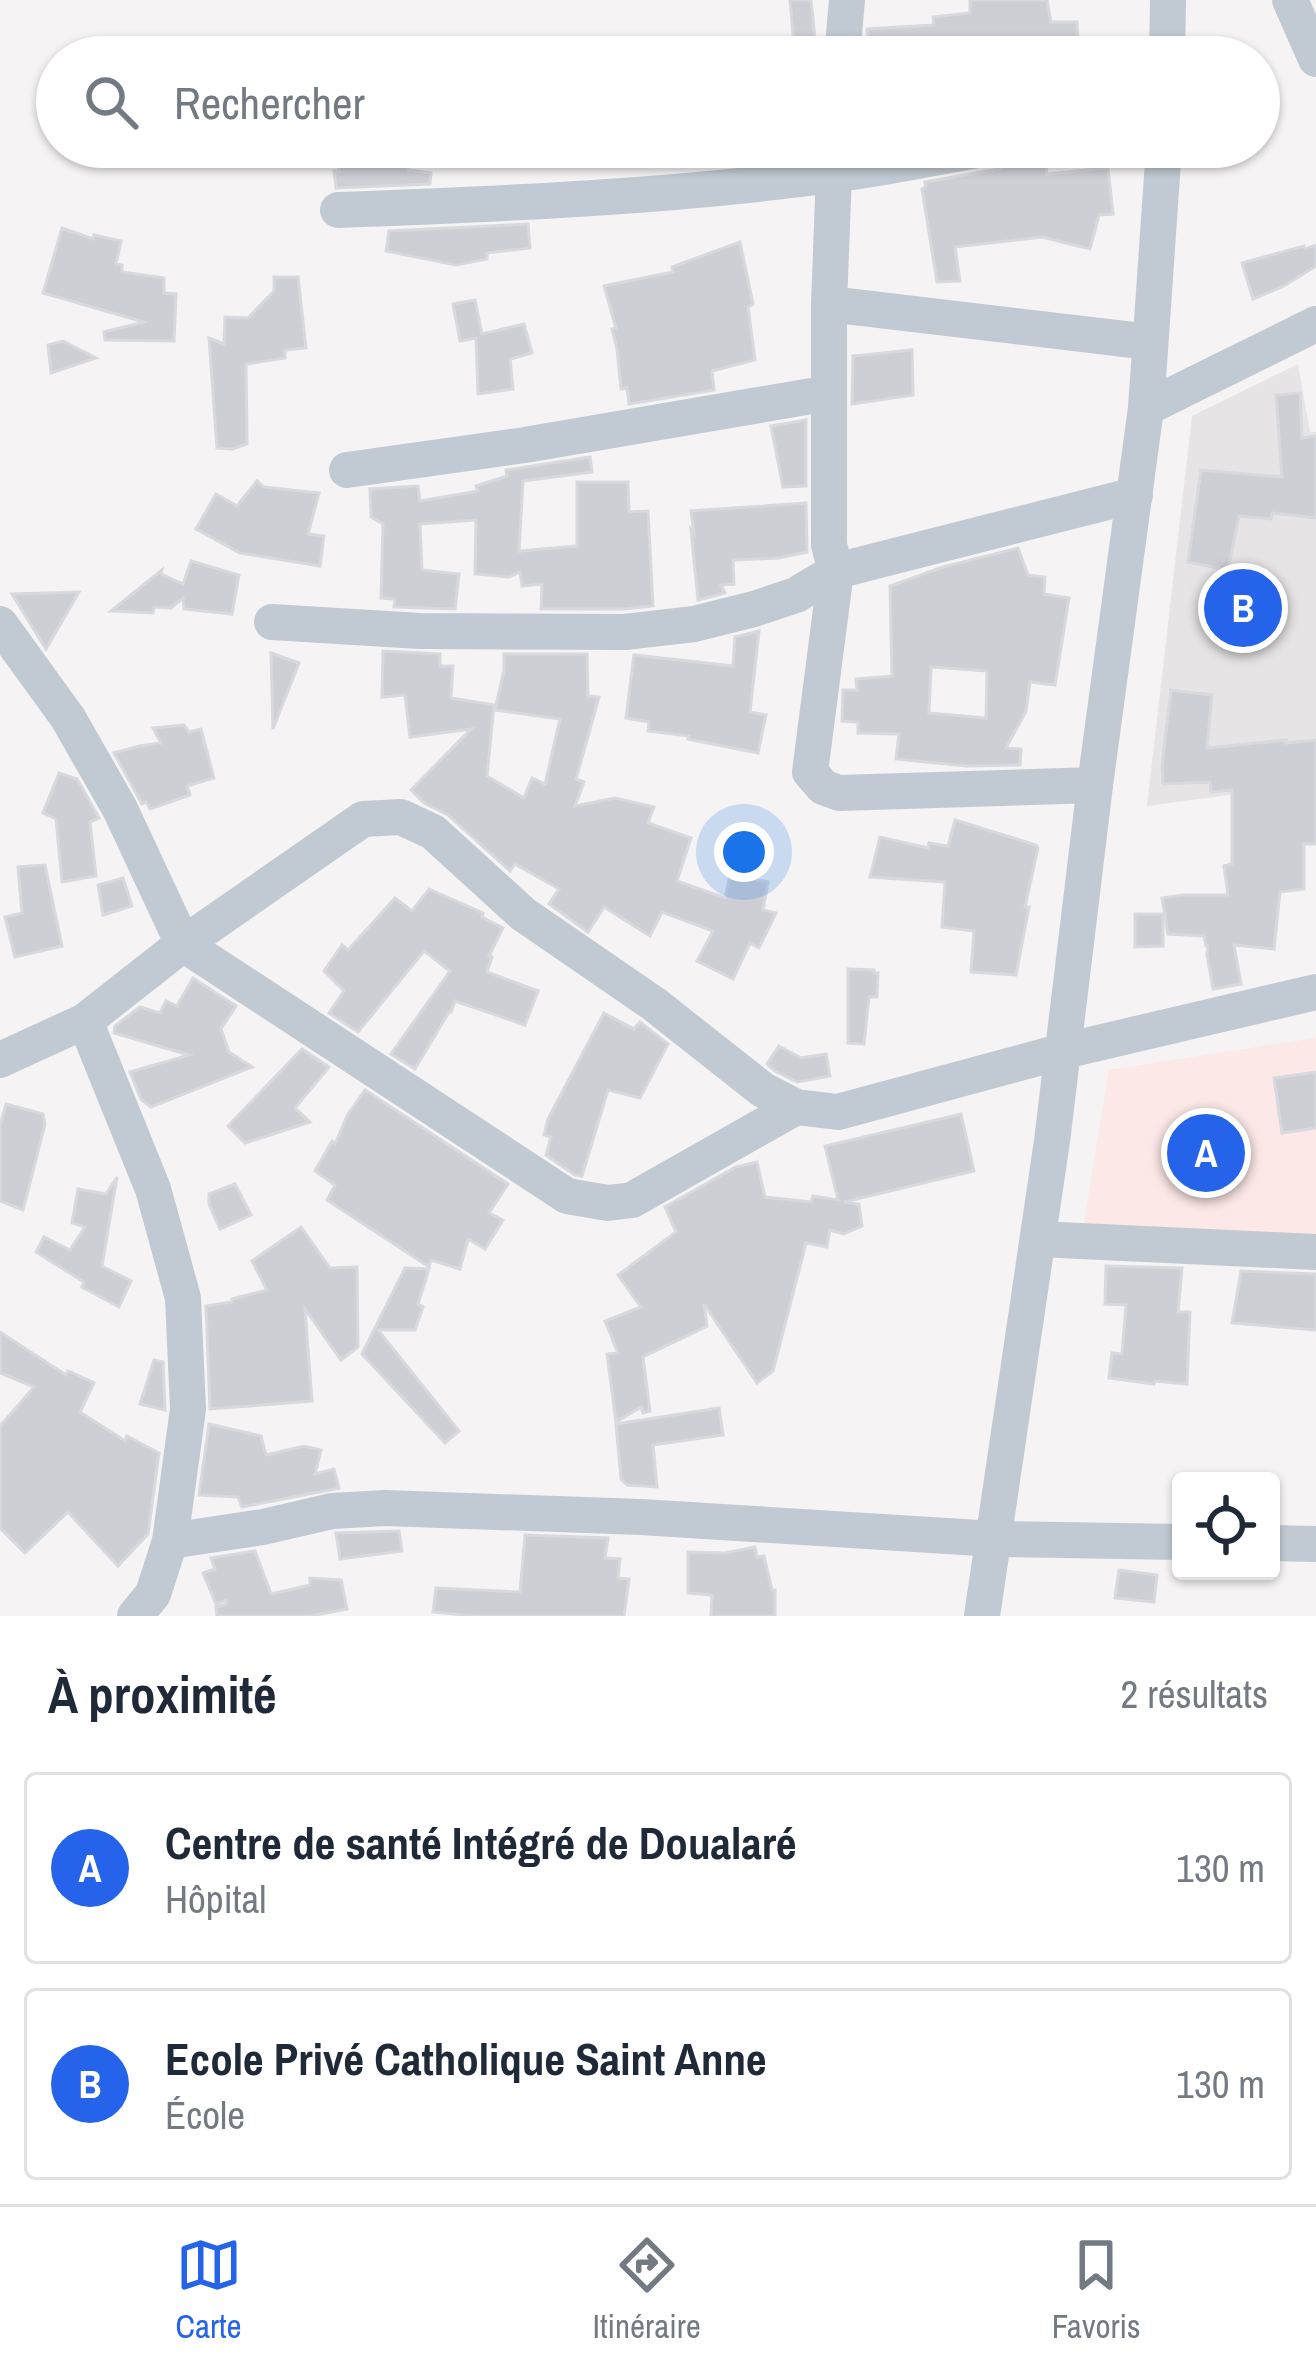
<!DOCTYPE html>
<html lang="fr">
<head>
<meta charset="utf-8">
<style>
  :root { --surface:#fff; --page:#f2f2f3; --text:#1f2937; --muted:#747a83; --line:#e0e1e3; --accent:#2563eb }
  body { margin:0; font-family:"Archivo Narrow",sans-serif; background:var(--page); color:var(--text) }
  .controls { position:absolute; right:36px; bottom:36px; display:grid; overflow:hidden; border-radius:12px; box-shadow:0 3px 9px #0004 }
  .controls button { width:108px; height:108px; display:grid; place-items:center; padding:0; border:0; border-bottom:3px solid var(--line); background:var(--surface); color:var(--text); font:60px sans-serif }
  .you { position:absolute; left:744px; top:852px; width:42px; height:42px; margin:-30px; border:9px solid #fff; border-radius:50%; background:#1a73e8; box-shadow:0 0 0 18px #1a73e833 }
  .badge { display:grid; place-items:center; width:78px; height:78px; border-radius:50%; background:var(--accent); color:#fff; font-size:39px; font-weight:700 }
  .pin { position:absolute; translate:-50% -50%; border:6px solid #fff; box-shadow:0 3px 12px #0006 }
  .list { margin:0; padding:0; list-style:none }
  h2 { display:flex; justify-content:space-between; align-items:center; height:156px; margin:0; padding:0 48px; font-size:51px }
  h2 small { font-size:39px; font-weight:400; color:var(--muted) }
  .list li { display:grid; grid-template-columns:78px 1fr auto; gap:36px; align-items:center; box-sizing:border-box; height:192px; margin:0 24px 24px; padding:0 24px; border:3px solid var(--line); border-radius:12px }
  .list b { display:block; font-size:45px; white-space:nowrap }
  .list p { margin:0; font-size:39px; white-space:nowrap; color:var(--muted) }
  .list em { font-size:39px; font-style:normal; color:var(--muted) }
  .icon { flex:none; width:66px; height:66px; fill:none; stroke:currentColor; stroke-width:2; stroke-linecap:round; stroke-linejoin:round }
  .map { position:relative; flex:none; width:1316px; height:1616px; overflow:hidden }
  .search { position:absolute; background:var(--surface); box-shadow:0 3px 9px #0004; left:36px; right:36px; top:36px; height:132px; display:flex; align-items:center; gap:30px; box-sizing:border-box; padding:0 42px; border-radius:66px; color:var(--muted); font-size:45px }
  .sheet { height:588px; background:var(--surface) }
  nav { display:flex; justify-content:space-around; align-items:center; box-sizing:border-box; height:168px; border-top:3px solid var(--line); background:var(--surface); font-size:33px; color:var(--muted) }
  nav a { display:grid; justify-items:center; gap:6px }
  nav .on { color:var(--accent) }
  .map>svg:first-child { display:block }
  .education { fill:#e6e4e5 }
  .medical { fill:#fce8e6 }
  .building { fill:#cdcfd5; stroke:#d7d9de; stroke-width:3; fill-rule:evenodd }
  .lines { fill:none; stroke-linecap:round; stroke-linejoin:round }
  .minor { stroke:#c1cad2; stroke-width:36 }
</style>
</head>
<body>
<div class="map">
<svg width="1316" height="1616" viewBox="0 0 1316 1616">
  <rect width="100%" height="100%" fill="#f5f3f3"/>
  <!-- education -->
  <path class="education" d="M 1298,364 L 1310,432 L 1316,432 L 1316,783 L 1147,806 L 1192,416 Z"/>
  <!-- medical -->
  <path class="medical" d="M 1316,1038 L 1316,1244 L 1082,1235 L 1109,1070 Z"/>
  <!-- building -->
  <g class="building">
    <path d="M 790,0 L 811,0 L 817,57 L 795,57 Z"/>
    <path d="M 970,0 L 1047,0 L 1051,22 L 1077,22 L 1078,38 L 1123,51 L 1122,57 L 871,57 L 867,29 L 934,25 L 933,17 L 970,13 Z"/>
    <path d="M 340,147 L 387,147 L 388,153 L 405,150 L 408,170 L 431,173 L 430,184 L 336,188 L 334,171 L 339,171 L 337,160 L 345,159 Z"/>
    <path d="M 1042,147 L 1045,147 L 1047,174 L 1108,168 L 1113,214 L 1099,215 L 1090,249 L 1042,237 L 955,247 L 960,281 L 937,282 L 922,189 L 926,187 L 925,182 L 999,169 L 1010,163 L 1017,150 Z"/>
    <path d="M 528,224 L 530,248 L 487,253 L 487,259 L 456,265 L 386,251 L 389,231 Z"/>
    <path d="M 62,228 L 93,239 L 94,235 L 121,241 L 116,264 L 122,265 L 122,272 L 164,278 L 164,293 L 176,294 L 174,341 L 105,340 L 104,332 L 144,322 L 43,293 Z"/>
    <path d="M 740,242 L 753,304 L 748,307 L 755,360 L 712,371 L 714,390 L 629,404 L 627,388 L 621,389 L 617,349 L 612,329 L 616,328 L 604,286 L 673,272 L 672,267 Z"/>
    <path d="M 1316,245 L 1316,266 L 1284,286 L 1253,299 L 1242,263 L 1304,246 L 1305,249 Z"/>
    <path d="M 274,277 L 298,277 L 306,348 L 285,350 L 285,358 L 246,364 L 247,444 L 232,449 L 217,448 L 209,338 L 224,344 L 225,317 L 248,318 L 274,291 Z"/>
    <path d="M 475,300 L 482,334 L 524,324 L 532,353 L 510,359 L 513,389 L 478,394 L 476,338 L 460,341 L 453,304 Z"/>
    <path d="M 63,341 L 96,358 L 51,373 L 48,345 Z"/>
    <path d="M 912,350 L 913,395 L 852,404 L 853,356 Z"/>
    <path d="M 1300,393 L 1302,438 L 1316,436 L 1316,518 L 1272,513 L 1271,519 L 1239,516 L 1228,570 L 1188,562 L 1201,470 L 1282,477 L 1276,395 Z"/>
    <path d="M 806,420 L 806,486 L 783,487 L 771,426 Z"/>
    <path d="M 590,457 L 592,472 L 523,481 L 519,551 L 577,546 L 577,482 L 628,482 L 629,512 L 648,511 L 653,606 L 624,609 L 541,609 L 542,584 L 522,586 L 520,572 L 509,577 L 475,574 L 476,520 L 420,524 L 422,570 L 459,574 L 455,609 L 394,607 L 395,599 L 381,598 L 383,524 L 371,517 L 370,489 L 418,486 L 420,501 L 478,491 L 476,486 L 507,476 L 506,470 Z"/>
    <path d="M 257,481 L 264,487 L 319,493 L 308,534 L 324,536 L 320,566 L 240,553 L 196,529 L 216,494 L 237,506 Z"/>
    <path d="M 806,503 L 807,552 L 779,558 L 733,560 L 734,584 L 721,585 L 725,593 L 698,600 L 691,530 L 694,534 L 691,511 Z"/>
    <path d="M 1018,548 L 1028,575 L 1045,577 L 1044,594 L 1069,598 L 1055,685 L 1030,682 L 1026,711 L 1006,748 L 1021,749 L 1020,765 L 967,766 L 896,759 L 899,734 L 858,733 L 858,722 L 842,721 L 843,690 L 857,690 L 856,679 L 892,676 L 890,586 L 943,567 ZM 931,667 L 987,671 L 986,718 L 929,713 Z"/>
    <path d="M 191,561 L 239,575 L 232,614 L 184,609 L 183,598 L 171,608 L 154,607 L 153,613 L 111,611 L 162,570 L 161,574 L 183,584 Z"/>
    <path d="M 79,592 L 46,649 L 12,594 Z"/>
    <path d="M 759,631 L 750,712 L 766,715 L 758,753 L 688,739 L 689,736 L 648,731 L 649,722 L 626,718 L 634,655 L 733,666 L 735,637 Z"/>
    <path d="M 383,651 L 440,654 L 440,666 L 453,666 L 451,698 L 494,705 L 487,776 L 524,798 L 532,778 L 545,784 L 560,719 L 495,710 L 504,670 L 504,654 L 587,654 L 588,696 L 599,697 L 576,779 L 584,782 L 575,806 L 615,798 L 654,807 L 648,823 L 691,838 L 677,881 L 725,898 L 730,875 L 768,882 L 763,910 L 776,913 L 759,948 L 750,943 L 733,979 L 697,961 L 713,931 L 662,912 L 650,936 L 604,907 L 588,932 L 549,904 L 559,889 L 515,864 L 510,871 L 448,815 L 424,803 L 411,790 L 471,729 L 410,737 L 405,695 L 382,697 Z"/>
    <path d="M 271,653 L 299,663 L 273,729 Z"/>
    <path d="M 1171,690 L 1212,695 L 1207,748 L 1286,740 L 1286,743 L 1316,740 L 1316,844 L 1304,844 L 1304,889 L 1280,892 L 1274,949 L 1234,945 L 1241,984 L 1213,989 L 1207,955 L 1208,946 L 1206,946 L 1204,936 L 1168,934 L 1162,898 L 1183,895 L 1228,895 L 1224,866 L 1232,864 L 1232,790 L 1211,792 L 1210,782 L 1163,784 L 1162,767 Z"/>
    <path d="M 184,725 L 189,732 L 201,729 L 214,778 L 187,786 L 190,795 L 150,809 L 146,802 L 142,804 L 114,753 L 139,746 L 161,743 L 153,728 Z"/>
    <path d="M 59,773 L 77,779 L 99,818 L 90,822 L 96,876 L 62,882 L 56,819 L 43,813 Z"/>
    <path d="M 955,820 L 1036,845 L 1038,848 L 1025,907 L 1029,907 L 1016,975 L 971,972 L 974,931 L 942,927 L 945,882 L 870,877 L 880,837 L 928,848 L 929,843 L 948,846 Z"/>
    <path d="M 45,865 L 62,946 L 15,957 L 5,917 L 22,913 L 18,867 Z"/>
    <path d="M 123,878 L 132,906 L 103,915 L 98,885 Z"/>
    <path d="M 429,889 L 483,913 L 482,917 L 503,928 L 489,956 L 492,957 L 487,972 L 538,991 L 525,1025 L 455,1001 L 451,1012 L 449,1012 L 415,1069 L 391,1054 L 450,971 L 424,951 L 358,1032 L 329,1013 L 344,991 L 324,971 L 342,945 L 348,950 L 395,898 L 412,911 Z"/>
    <path d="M 1135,914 L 1163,914 L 1163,946 L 1135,947 Z"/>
    <path d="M 848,969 L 874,970 L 874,973 L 878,973 L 877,997 L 869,997 L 864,1044 L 848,1043 Z"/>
    <path d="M 193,978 L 236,1006 L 221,1029 L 229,1052 L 252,1067 L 151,1107 L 141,1099 L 130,1072 L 189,1055 L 114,1033 L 115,1026 L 140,1007 L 160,1013 L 166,1001 L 177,1006 Z"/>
    <path d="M 604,1013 L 634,1029 L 640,1022 L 668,1044 L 640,1098 L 608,1090 L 582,1176 L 575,1175 L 546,1155 L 551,1137 L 544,1135 L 548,1119 Z"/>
    <path d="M 779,1046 L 801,1058 L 826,1054 L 830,1076 L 797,1082 L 775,1071 L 767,1064 Z"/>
    <path d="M 302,1049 L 329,1067 L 295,1108 L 310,1122 L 245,1143 L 228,1126 Z"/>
    <path d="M 1316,1072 L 1316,1128 L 1282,1133 L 1274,1078 Z"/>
    <path d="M 365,1090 L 508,1184 L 489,1213 L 503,1220 L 485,1249 L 468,1239 L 460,1269 L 431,1260 L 429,1267 L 327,1200 L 335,1185 L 315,1171 L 332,1141 L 335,1144 L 348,1114 Z"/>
    <path d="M 6,1104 L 43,1114 L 45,1124 L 23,1210 L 0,1201 L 0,1126 Z"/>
    <path d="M 961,1114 L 974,1171 L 844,1202 L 859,1204 L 862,1226 L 844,1234 L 830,1230 L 827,1247 L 806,1243 L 773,1371 L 757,1383 L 704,1304 L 707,1326 L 643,1357 L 650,1411 L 643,1413 L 641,1407 L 616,1422 L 607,1354 L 618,1353 L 605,1321 L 641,1307 L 618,1275 L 676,1232 L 665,1207 L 736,1167 L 757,1162 L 765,1197 L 811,1202 L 813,1196 L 838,1200 L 825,1146 Z"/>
    <path d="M 117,1177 L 102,1266 L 131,1281 L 119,1307 L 82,1287 L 84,1282 L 36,1252 L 44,1237 L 70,1250 L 85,1227 L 72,1223 L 78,1189 L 106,1194 Z"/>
    <path d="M 235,1184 L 251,1215 L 220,1229 L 209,1204 L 209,1194 Z"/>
    <path d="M 301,1227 L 330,1268 L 357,1267 L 358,1347 L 341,1360 L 305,1309 L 312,1401 L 210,1409 L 206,1306 L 232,1302 L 232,1299 L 267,1290 L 252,1261 Z"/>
    <path d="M 1106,1266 L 1182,1268 L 1178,1312 L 1190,1312 L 1187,1384 L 1155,1381 L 1154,1384 L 1109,1378 L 1112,1353 L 1122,1354 L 1126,1305 L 1105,1304 Z"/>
    <path d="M 405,1268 L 429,1269 L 418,1304 L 423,1307 L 415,1330 L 378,1330 L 459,1431 L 445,1443 L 362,1354 Z"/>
    <path d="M 1241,1271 L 1316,1274 L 1316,1330 L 1232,1323 Z"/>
    <path d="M 0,1332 L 66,1375 L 68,1371 L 94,1383 L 80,1412 L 125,1441 L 127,1436 L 159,1453 L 148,1534 L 118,1566 L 68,1512 L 25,1553 L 0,1528 L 0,1426 L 34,1387 L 0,1373 Z"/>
    <path d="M 154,1360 L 163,1362 L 165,1410 L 140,1404 Z"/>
    <path d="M 719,1408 L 723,1435 L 653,1445 L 657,1487 L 627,1485 L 621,1479 L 616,1424 Z"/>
    <path d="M 209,1424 L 261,1436 L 266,1455 L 304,1446 L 321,1450 L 315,1474 L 334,1469 L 339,1488 L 242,1507 L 238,1497 L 199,1495 Z"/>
    <path d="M 399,1531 L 402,1551 L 340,1559 L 336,1533 Z"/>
    <path d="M 525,1535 L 608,1538 L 605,1558 L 620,1559 L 618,1578 L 629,1579 L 624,1616 L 476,1616 L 433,1612 L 436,1588 L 520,1592 Z"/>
    <path d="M 755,1547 L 757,1557 L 764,1556 L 772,1590 L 775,1590 L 775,1616 L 711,1616 L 712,1595 L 688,1593 L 688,1552 L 725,1553 Z"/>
    <path d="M 255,1551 L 271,1594 L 310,1585 L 310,1578 L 341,1580 L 347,1609 L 310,1616 L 217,1616 L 216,1607 L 227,1604 L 226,1600 L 216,1604 L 203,1573 L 215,1569 L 211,1558 Z"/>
    <path d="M 1119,1570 L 1157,1575 L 1154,1602 L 1115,1598 Z"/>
  </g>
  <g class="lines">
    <!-- minor -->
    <g class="minor">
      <path d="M 1290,0 L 1316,59"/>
      <path d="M 842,57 L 847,0"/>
      <path d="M 1167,57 L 1168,0"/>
      <path d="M 835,147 L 829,304 L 829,545 L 836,571 L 810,772 L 823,787 L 839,793 L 1095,785"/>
      <path d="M 338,210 C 503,204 668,197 832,175 C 886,168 941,156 995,147"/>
      <path d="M 829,304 L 1150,342"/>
      <path d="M 1146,408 L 1316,324"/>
      <path d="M 347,470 L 525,445 L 829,393"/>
      <path d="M 272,622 L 420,631 L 625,632 L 694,624 L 754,609 L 796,595 L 836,571 L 1135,495"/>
      <path d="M 0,624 L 68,718 L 120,809 L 183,944 L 567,1196 L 608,1203 L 632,1200 L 796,1107"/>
      <path d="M 85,1021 L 153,1189 L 183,1298 L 188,1409 L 170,1541 L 153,1594 L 135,1616"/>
      <path d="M 0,1060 L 85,1021 L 183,944 L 363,819 L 401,817 L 433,832 L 523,914 L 654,1004 L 763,1090 L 796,1107 L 838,1112 L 1064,1051 L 1316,992"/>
      <path d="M 1038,1239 L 1316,1252"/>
      <path d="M 170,1541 L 263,1527 L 332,1511 L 385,1508 L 641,1517 L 995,1539 L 1181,1542"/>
      <path d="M 1271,1543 L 1316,1544"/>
      <path d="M 982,1616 L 1052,1141 L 1095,785 L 1146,408 L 1164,147"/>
    </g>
  </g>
</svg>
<div class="controls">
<button><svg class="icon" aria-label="locate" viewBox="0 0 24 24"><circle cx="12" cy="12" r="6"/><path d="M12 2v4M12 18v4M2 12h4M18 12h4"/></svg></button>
</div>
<div class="you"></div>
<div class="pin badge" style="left:1206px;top:1153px">A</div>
<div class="pin badge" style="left:1243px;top:608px">B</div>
<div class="search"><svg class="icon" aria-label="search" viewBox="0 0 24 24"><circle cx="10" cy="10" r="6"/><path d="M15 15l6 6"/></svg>Rechercher</div>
</div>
<section class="sheet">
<h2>À proximité<small>2 résultats</small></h2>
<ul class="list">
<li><span class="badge">A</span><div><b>Centre de santé Intégré de Doualaré</b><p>Hôpital</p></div><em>130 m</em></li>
<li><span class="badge">B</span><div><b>Ecole Privé Catholique Saint Anne</b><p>École</p></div><em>130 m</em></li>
</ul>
</section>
<nav>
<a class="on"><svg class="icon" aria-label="map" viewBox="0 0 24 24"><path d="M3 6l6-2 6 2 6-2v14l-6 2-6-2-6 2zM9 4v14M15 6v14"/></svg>Carte</a>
<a><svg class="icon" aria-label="directions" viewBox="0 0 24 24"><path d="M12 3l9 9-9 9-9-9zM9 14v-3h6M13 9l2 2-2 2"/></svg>Itinéraire</a>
<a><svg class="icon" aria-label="saved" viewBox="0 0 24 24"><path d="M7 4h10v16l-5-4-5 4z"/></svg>Favoris</a>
</nav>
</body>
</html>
